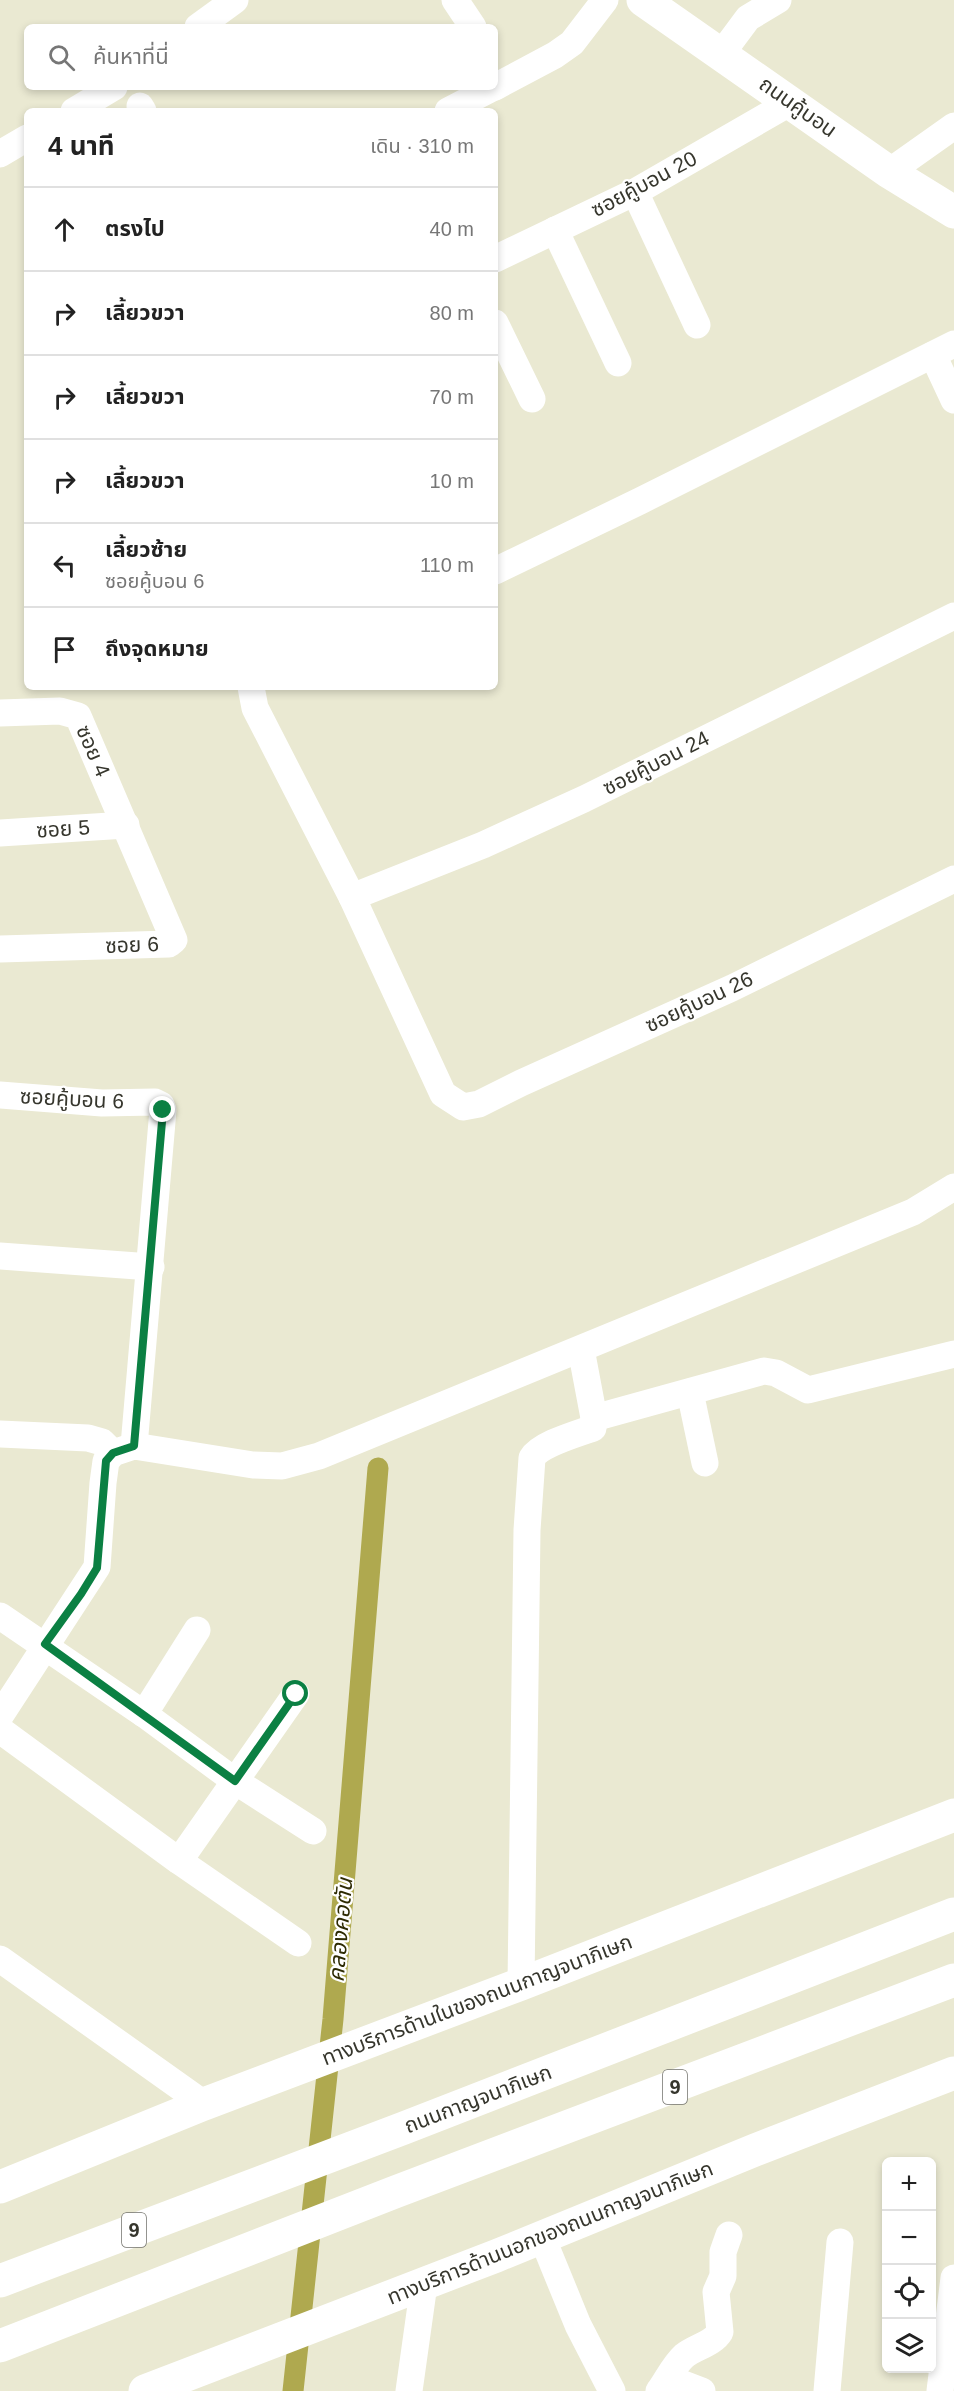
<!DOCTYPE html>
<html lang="th">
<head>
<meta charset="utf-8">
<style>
  :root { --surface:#fff; --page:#f6f6f6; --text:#222; --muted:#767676; --line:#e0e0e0 }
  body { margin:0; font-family:Helvetica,"Noto Sans Thai",sans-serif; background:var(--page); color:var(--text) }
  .controls { position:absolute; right:18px; bottom:18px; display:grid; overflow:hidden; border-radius:9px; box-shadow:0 3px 9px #0003 }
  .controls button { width:54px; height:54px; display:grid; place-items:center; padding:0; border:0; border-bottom:2px solid var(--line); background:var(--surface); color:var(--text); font:30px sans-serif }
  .stop { position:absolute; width:18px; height:18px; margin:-14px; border:4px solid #0b8043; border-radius:50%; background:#fff }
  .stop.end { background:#0b8043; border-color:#fff; box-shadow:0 2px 6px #0008 }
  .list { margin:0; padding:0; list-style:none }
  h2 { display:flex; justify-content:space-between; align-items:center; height:78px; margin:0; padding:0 24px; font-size:26px }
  h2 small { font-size:20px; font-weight:400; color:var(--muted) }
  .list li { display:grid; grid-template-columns:39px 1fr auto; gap:18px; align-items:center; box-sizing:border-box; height:84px; padding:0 24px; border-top:2px solid var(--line) }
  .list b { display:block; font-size:22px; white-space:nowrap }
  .list p { margin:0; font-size:20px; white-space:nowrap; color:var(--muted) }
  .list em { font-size:20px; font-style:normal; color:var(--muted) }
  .icon { flex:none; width:33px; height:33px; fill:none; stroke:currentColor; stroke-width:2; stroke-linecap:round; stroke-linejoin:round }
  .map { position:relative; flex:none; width:954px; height:2391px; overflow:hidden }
  .search { position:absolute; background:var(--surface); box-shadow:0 3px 9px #0003; left:24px; top:24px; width:474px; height:66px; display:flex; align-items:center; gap:15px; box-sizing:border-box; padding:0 21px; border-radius:9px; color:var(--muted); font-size:22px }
  .panel { position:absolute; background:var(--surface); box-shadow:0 3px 9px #0003; left:24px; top:108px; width:474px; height:582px; border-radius:9px }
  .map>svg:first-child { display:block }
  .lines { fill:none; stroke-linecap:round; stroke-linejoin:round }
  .canal { stroke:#afa94f; stroke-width:21 }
  .minor { stroke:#fff; stroke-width:27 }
  .major { stroke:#fff; stroke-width:33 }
  .highway { stroke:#fff; stroke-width:33 }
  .route { stroke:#0b8043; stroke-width:8 }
  .labels { text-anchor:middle; stroke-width:4.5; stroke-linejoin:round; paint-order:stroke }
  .shield { fill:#fff; stroke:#72726c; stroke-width:1.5 }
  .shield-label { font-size:20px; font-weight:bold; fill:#36362d }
  .street-label { font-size:21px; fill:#36362d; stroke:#fff }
  .water-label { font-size:22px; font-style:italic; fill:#2e2b03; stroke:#fff }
</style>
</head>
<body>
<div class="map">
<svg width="954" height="2391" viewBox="0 0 954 2391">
  <rect width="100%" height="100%" fill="#eae9d2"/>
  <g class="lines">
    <!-- canal -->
    <path class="canal" d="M 293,2391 L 333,2019 L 378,1468"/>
    <!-- minor -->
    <g class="minor">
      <path d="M 455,0 L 473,27"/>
      <path d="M 198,27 L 235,0"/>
      <path d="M 722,53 L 748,18 L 778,0"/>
      <path d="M 495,87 L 555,55 L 572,43 L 605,0"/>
      <path d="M 140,106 L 143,111"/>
      <path d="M 74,111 L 114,87"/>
      <path d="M 448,111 L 494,87"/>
      <path d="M 0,154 L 27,138"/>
      <path d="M 889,172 L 954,126"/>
      <path d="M 635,192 L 697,325"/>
      <path d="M 555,230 L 618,363"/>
      <path d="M 495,259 L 635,192 L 791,102"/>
      <path d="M 495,323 L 532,399"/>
      <path d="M 933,355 L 954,400"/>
      <path d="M 495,571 L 640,501 L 954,344"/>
      <path d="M 251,687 L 255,708 L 352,897 L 443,1094 L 463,1107 L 479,1104 L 521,1083 L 732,988 L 954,879"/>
      <path d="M 0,713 L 60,711 L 78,716 L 174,940 L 169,944 L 0,949"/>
      <path d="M 0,833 L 126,825"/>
      <path d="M 352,897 L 483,845 L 584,799 L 954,616"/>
      <path d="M 0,1095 L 102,1103 L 155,1102 L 161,1105 L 163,1110 L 134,1446"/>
      <path d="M 0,1256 L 151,1267"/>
      <path d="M 690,1392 L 705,1463"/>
      <path d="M 594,1418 L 764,1371 L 776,1373 L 808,1390 L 954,1354"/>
      <path d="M 0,1434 L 88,1438 L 102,1442 L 113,1453"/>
      <path d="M 0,1616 L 144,1714 L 235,1781 L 313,1831"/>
      <path d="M 144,1714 L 197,1630"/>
      <path d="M 0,1716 L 97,1567 L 103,1483 L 106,1461 L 113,1453 L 134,1446 L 253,1465 L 282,1466 L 319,1456 L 913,1212 L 954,1187"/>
      <path d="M 0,1730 L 179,1861 L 298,1943"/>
      <path d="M 179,1861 L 296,1694"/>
      <path d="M 0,1959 L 204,2104"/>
      <path d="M 521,1984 L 527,1530 L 532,1458 C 540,1444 577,1434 593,1428 L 594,1418 L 581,1349"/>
      <path d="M 542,2237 L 578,2325 L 612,2391"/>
      <path d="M 668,2378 L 702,2391"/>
      <path d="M 409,2391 L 424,2284"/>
      <path d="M 659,2391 C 667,2380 674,2365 684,2356 C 695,2347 713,2344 720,2332 L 716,2292 L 723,2276 L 723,2252 L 729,2235"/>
      <path d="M 827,2391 L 840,2242"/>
      <path d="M 940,2391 L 954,2278"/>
    </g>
    <!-- major -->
    <g class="major">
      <path d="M 643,0 L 889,172 L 954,212"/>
      <path d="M 0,2187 L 204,2104 L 521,1984 L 954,1815"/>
      <path d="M 145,2391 L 496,2256 L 755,2150 L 954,2073"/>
    </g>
    <!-- highway -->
    <g class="highway">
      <path d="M 0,2281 L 404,2128 L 954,1914"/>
      <path d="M 0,2346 L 395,2192 L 954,1980"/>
    </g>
  </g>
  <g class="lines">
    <!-- route -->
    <path class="route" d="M 163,1110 L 134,1446 L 113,1453 L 106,1461 L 97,1568 L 81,1594 L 45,1644 L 235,1781 L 296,1694"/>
  </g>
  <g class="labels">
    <!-- shield labels -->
    <g class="shield">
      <rect x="663" y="2070" width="24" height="34" rx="4.5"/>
      <rect x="122" y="2213" width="24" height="34" rx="4.5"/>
    </g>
    <g class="shield-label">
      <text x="675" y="2094">9</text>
      <text x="134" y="2237">9</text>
    </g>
    <!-- street labels -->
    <g class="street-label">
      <text transform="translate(798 107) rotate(35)" y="7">ถนนคู้บอน</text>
      <text transform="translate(644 184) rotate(-28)" y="7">ซอยคู้บอน 20</text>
      <text transform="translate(93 751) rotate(66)" y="7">ซอย 4</text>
      <text transform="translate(656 763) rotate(-27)" y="7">ซอยคู้บอน 24</text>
      <text transform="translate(63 829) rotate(-4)" y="7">ซอย 5</text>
      <text transform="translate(132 945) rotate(-2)" y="7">ซอย 6</text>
      <text transform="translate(699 1002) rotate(-25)" y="7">ซอยคู้บอน 26</text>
      <text transform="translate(72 1099) rotate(3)" y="7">ซอยคู้บอน 6</text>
      <text transform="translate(477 2000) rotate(-21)" y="7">ทางบริการด้านในของถนนกาญจนาภิเษก</text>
      <text transform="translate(478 2099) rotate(-21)" y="7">ถนนกาญจนาภิเษก</text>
      <text transform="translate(550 2233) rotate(-22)" y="7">ทางบริการด้านนอกของถนนกาญจนาภิเษก</text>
    </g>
    <!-- water labels -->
    <g class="water-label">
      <text transform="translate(340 1930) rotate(-85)" y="8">คลองคอตัน</text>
    </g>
  </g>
</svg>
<div class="controls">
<button>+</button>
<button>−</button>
<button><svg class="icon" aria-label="locate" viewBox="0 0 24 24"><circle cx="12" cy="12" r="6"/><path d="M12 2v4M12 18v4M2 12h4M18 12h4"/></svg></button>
<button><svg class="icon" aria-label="layers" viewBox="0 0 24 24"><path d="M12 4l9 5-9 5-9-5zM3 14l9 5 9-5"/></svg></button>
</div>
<div class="stop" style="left:296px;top:1694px"></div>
<div class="stop end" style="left:163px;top:1110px"></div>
<div class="search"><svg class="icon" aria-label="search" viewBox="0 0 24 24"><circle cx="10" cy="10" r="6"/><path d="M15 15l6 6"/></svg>ค้นหาที่นี่</div>
<section class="panel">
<h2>4 นาที<small>เดิน · 310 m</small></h2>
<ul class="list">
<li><svg class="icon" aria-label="ahead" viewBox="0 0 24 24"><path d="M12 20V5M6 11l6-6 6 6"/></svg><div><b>ตรงไป</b></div><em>40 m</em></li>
<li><svg class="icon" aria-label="right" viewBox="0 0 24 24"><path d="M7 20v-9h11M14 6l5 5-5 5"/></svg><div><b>เลี้ยวขวา</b></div><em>80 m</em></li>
<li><svg class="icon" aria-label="right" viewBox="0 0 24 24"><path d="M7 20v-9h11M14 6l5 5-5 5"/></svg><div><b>เลี้ยวขวา</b></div><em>70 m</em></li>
<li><svg class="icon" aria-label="right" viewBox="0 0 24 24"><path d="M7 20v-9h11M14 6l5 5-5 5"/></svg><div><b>เลี้ยวขวา</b></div><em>10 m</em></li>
<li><svg class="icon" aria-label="left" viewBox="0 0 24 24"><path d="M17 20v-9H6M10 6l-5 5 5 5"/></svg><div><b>เลี้ยวซ้าย</b><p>ซอยคู้บอน 6</p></div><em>110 m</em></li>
<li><svg class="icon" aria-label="arrive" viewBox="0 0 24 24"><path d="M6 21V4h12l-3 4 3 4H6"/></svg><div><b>ถึงจุดหมาย</b></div></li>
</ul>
</section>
</div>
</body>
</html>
